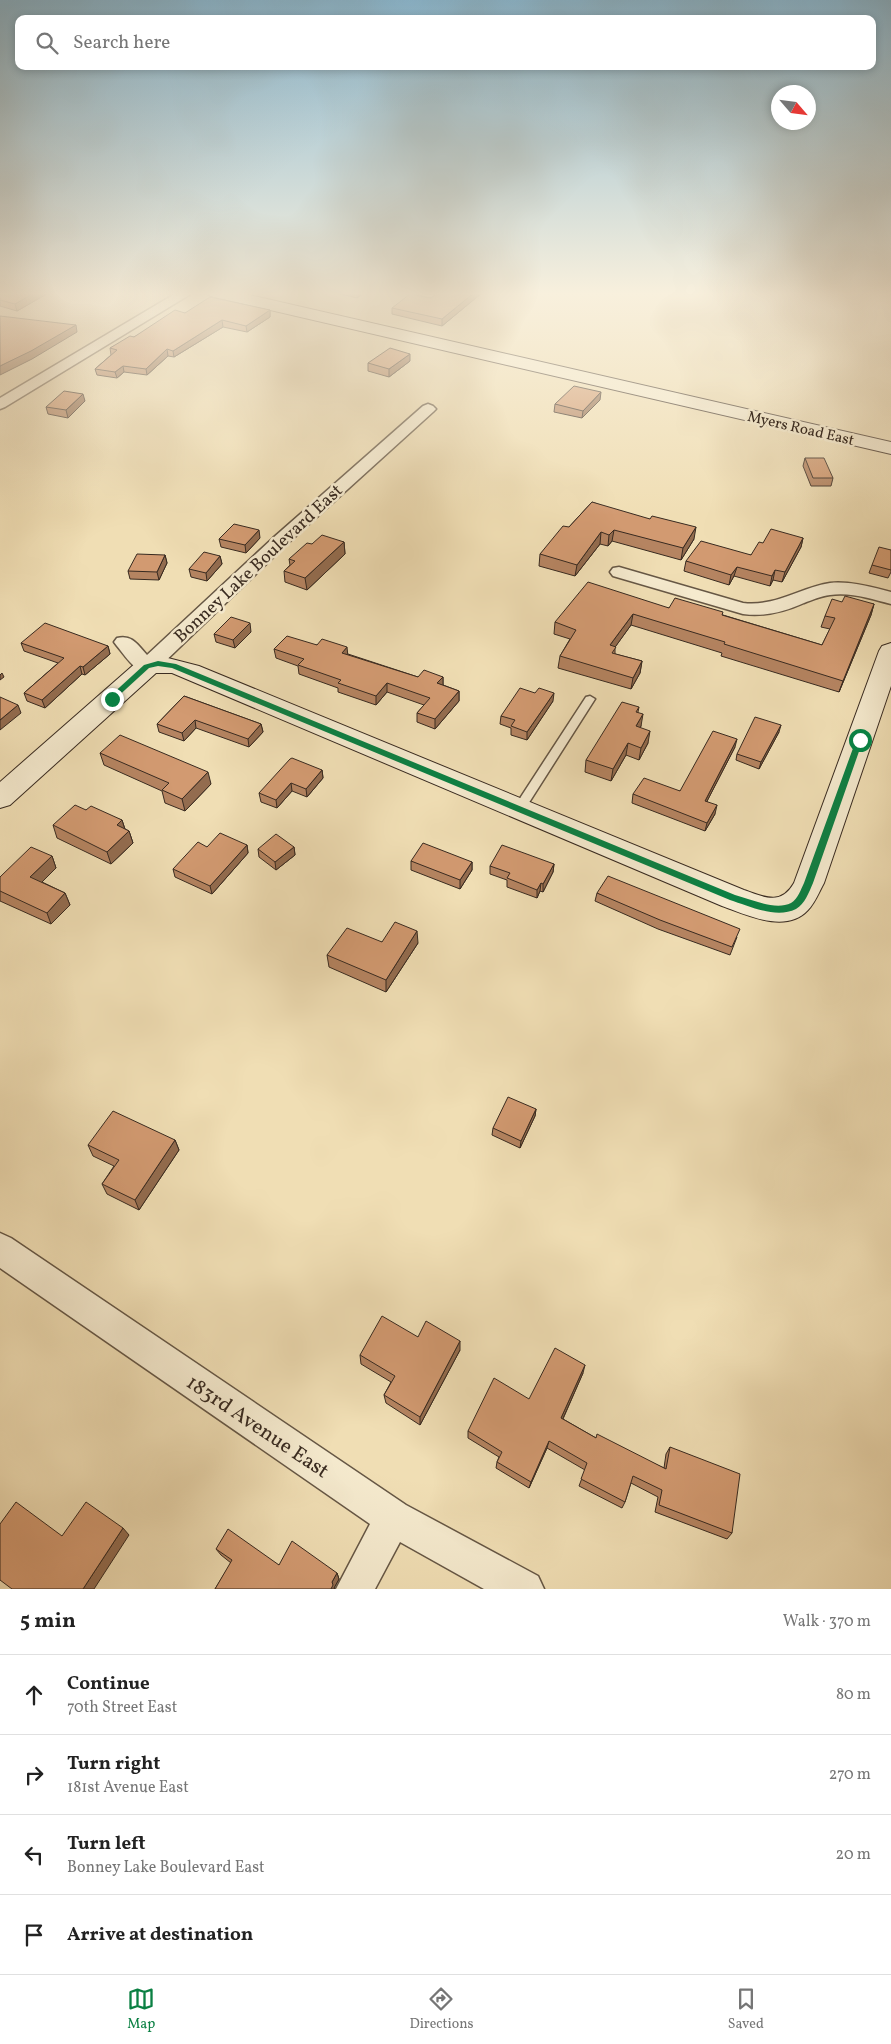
<!DOCTYPE html>
<html lang="en">
<head>
<meta charset="utf-8">
<style>
  :root { --surface:#fff; --page:#f2f2f2; --text:#222; --muted:#767676; --line:#e0e0e0; --accent:#0b8043 }
  body { margin:0; font-family:Vollkorn,serif; background:var(--page); color:var(--text) }
  .compass { position:absolute; left:771px; top:85px; width:45px; height:45px; border-radius:50%; background:var(--surface); box-shadow:0 2px 8px #0003; rotate:118deg }
  .stop { position:absolute; width:15px; height:15px; margin:-11px; border:4px solid #0b8043; border-radius:50%; background:#fff }
  .stop.end { background:#0b8043; border-color:#fff; box-shadow:0 1px 5px #0008 }
  .list { margin:0; padding:0; list-style:none }
  h2 { display:flex; justify-content:space-between; align-items:center; height:65px; margin:0; padding:0 20px; font-size:21px }
  h2 small { font-size:16px; font-weight:400; color:var(--muted) }
  .list li { display:grid; grid-template-columns:32px 1fr auto; gap:15px; align-items:center; box-sizing:border-box; height:80px; padding:0 20px; border-top:1px solid var(--line) }
  .list b { display:block; font-size:19px; white-space:nowrap }
  .list p { margin:0; font-size:16px; white-space:nowrap; color:var(--muted) }
  .list em { font-size:16px; font-style:normal; color:var(--muted) }
  .icon { flex:none; width:28px; height:28px; fill:none; stroke:currentColor; stroke-width:2; stroke-linecap:round; stroke-linejoin:round }
  .map { position:relative; flex:none; width:891px; height:1589px; overflow:hidden }
  .search { position:absolute; background:var(--surface); box-shadow:0 2px 8px #0003; left:15px; right:15px; top:15px; height:55px; display:flex; align-items:center; gap:12px; box-sizing:border-box; padding:0 18px; border-radius:10px; color:var(--muted); font-size:19px }
  .sheet { height:385px; background:var(--surface) }
  nav { display:flex; justify-content:space-around; align-items:center; box-sizing:border-box; height:70px; border-top:1px solid var(--line); background:var(--surface); font-size:14px; color:var(--muted) }
  nav a { display:grid; justify-items:center; gap:2px }
  nav .on { color:var(--accent) }
  .map>svg:first-child { display:block }
  .lines { fill:none; stroke-linecap:round; stroke-linejoin:round }
  .lane-casing { stroke:#665745; stroke-width:3 }
  .street-casing { stroke:#665745; stroke-width:3 }
  .secondary-casing { stroke:#382a20; stroke-width:2 }
  .lane { fill:#f5eace; fill-rule:evenodd }
  .street { fill:#f5eace; fill-rule:evenodd }
  .secondary { fill:#f5eace; fill-rule:evenodd }
  .wall { fill:#b58461; stroke:#382a20 }
  .shaded-wall { fill:#936c4f; stroke:#382a20 }
  .building { fill:#d29a71; stroke:#382a20 }
  .route { fill:#0b8043 }
  .labels { text-anchor:middle; stroke-width:5; stroke-linejoin:round; paint-order:stroke }
  .far-street-label { font-size:15px; fill:#382a20; stroke:#f5eace }
  .street-label { font-size:18px; fill:#382a20; stroke:#f5eace }
  .near-street-label { font-size:21px; fill:#382a20; stroke:#f5eace }
</style>
</head>
<body>
<div class="map">
<svg width="891" height="1589" viewBox="0 0 891 1589">
  <rect width="100%" height="100%" fill="#f0deb4"/>
  <filter id="stains"><feTurbulence type="fractalNoise" baseFrequency=".004" numOctaves="4"/><feColorMatrix values="0 0 0 0 .2 0 0 0 0 .09 0 0 0 0 .02 0 0 0 .5 -.17"/></filter>
  <radialGradient id="worn" r=".72"><stop offset=".6" stop-color="#630" stop-opacity="0"/><stop offset="1" stop-color="#630" stop-opacity=".3"/></radialGradient>
  <g class="lines">
    <!-- lane casing -->
    <g class="lane-casing">
      <g id="lane">
        <path d="M 246,292 L 254,292 L 244,300 L 240,300 L 240,298 Z"/>
        <path d="M 590,696 L 595,699 L 523,812 L 515,812 L 513,809 L 515,806 L 586,697 Z"/>
      </g>
    </g>
    <!-- street casing -->
    <g class="street-casing">
      <g id="street">
        <path d="M 178,292 L 194,292 L 5,407 L 0,409 L 0,398 Z"/>
        <path d="M 428,404 L 433,406 L 436,409 L 433,412 L 285,546 L 154,672 C 137,676 127,658 117,646 L 114,642 L 117,638 C 132,634 138,645 147,655 L 273,538 L 423,406 Z"/>
        <path d="M 619,567 L 743,603 C 775,607 799,588 830,583 C 850,581 871,587 891,592 L 891,604 C 871,599 851,592 830,595 C 821,596 812,600 804,603 C 784,612 765,617 743,614 L 613,576 L 610,572 L 613,568 Z"/>
        <path d="M 0,1233 L 11,1238 L 406,1505 L 538,1576 L 544,1589 L 484,1589 L 400,1542 L 375,1589 L 336,1589 L 370,1524 L 0,1268 Z"/>
      </g>
    </g>
    <!-- secondary casing -->
    <g class="secondary-casing">
      <g id="secondary">
        <path d="M 206,292 L 236,292 L 891,442 L 891,454 L 214,297 L 208,295 Z"/>
        <path d="M 891,643 L 891,686 L 824,883 C 819,892 815,903 808,910 C 786,934 747,915 722,906 L 172,673 L 156,673 L 10,805 L 0,808 L 0,782 L 138,661 L 164,657 L 199,666 L 744,890 C 764,897 781,906 794,883 L 879,651 L 882,646 Z"/>
      </g>
    </g>
    <!-- lane -->
    <use href="#lane" class="lane"/>
    <!-- street -->
    <use href="#street" class="street"/>
    <!-- secondary -->
    <use href="#secondary" class="secondary"/>
  </g>
  <!-- wall -->
  <g class="wall">
    <path d="M 50,292 L 17,311 L 0,306 L 0,295 Z"/>
    <path d="M 333,292 L 365,292 L 357,298 Z"/>
    <path d="M 483,292 L 442,326 L 392,314 L 392,308 L 431,298 Z"/>
    <path d="M 270,310 L 270,317 L 247,332 L 223,327 L 174,357 L 168,356 L 147,375 L 124,372 L 117,378 L 97,375 L 95,369 L 111,355 L 110,348 L 185,313 Z"/>
    <path d="M 410,361 L 389,377 L 368,371 L 368,363 Z"/>
    <path d="M 600,400 L 582,418 L 554,412 L 555,404 Z"/>
    <path d="M 85,401 L 68,418 L 48,414 L 46,407 Z"/>
    <path d="M 805,458 L 833,478 L 831,486 L 811,486 L 803,466 Z"/>
    <path d="M 592,502 L 694,539 L 681,560 L 612,541 L 608,546 L 600,544 L 575,576 L 539,566 L 540,554 L 569,527 Z"/>
    <path d="M 260,538 L 246,553 L 221,547 L 219,539 Z"/>
    <path d="M 803,538 L 801,547 L 782,582 L 773,580 L 770,586 L 734,576 L 729,585 L 684,571 L 686,561 L 751,555 L 763,543 Z"/>
    <path d="M 344,542 L 345,554 L 307,590 L 285,582 L 284,571 L 290,565 L 289,559 L 312,544 Z"/>
    <path d="M 891,550 L 891,572 L 888,578 L 869,573 L 872,565 Z"/>
    <path d="M 165,555 L 167,563 L 159,580 L 130,579 L 128,571 Z"/>
    <path d="M 220,556 L 222,564 L 207,581 L 191,577 L 189,569 Z"/>
    <path d="M 842,602 L 874,604 L 871,615 L 839,692 L 721,656 L 722,653 L 631,625 L 615,647 L 615,654 L 642,661 L 640,673 L 631,689 L 558,668 L 560,656 L 570,639 L 554,634 L 555,622 L 669,608 L 723,615 L 822,645 L 830,629 L 821,627 L 825,616 Z"/>
    <path d="M 251,632 L 235,648 L 216,642 L 214,634 Z"/>
    <path d="M 21,643 L 108,646 L 110,654 L 85,675 L 82,674 L 45,708 L 27,701 L 24,693 L 58,663 L 24,651 Z"/>
    <path d="M 317,645 L 348,654 L 418,677 L 443,677 L 443,685 L 459,691 L 459,701 L 435,729 L 417,722 L 417,713 L 424,705 L 387,692 L 376,705 L 338,692 L 338,688 L 299,674 L 298,666 L 276,658 L 274,649 Z"/>
    <path d="M 184,696 L 261,724 L 263,732 L 249,747 L 196,728 L 184,741 L 159,732 L 157,724 Z"/>
    <path d="M 553,701 L 527,740 L 511,735 L 511,728 L 500,724 L 501,716 Z"/>
    <path d="M 639,707 L 638,712 L 641,726 L 640,728 L 648,743 L 639,760 L 626,755 L 611,781 L 585,772 L 586,760 Z"/>
    <path d="M 779,732 L 759,769 L 736,760 L 737,754 Z"/>
    <path d="M 735,747 L 707,801 L 715,814 L 705,831 L 632,803 L 633,794 L 680,791 Z"/>
    <path d="M 100,753 L 211,784 L 185,811 L 165,803 L 162,791 L 104,765 Z"/>
    <path d="M 322,770 L 323,778 L 307,797 L 292,791 L 277,808 L 261,802 L 259,793 Z"/>
    <path d="M 86,810 L 122,820 L 125,829 L 129,831 L 133,843 L 111,864 L 57,838 L 53,825 Z"/>
    <path d="M 247,845 L 248,853 L 212,894 L 175,877 L 173,869 L 207,847 Z"/>
    <path d="M 294,847 L 295,855 L 276,870 L 259,857 L 258,849 Z"/>
    <path d="M 52,856 L 56,868 L 42,882 L 65,893 L 70,905 L 51,924 L 0,901 L 0,877 Z"/>
    <path d="M 411,861 L 472,862 L 472,870 L 460,889 L 411,870 Z"/>
    <path d="M 554,864 L 553,872 L 543,892 L 540,891 L 537,898 L 507,887 L 507,880 L 490,874 L 490,866 Z"/>
    <path d="M 597,893 L 737,937 L 730,955 L 658,929 L 595,901 Z"/>
    <path d="M 382,942 L 418,943 L 386,992 L 329,967 L 327,955 Z"/>
    <path d="M 536,1109 L 535,1116 L 520,1148 L 492,1135 L 493,1128 Z"/>
    <path d="M 175,1140 L 179,1150 L 139,1210 L 107,1194 L 102,1184 L 114,1166 L 93,1156 L 88,1145 Z"/>
    <path d="M 418,1337 L 460,1350 L 420,1425 L 386,1403 L 384,1395 L 391,1382 L 361,1364 L 360,1355 Z"/>
    <path d="M 583,1373 L 563,1419 L 596,1438 L 664,1468 L 666,1454 L 670,1447 L 732,1533 L 727,1539 L 655,1512 L 658,1497 L 631,1483 L 625,1502 L 622,1508 L 579,1486 L 585,1470 L 547,1448 L 529,1488 L 496,1468 L 497,1462 L 499,1457 L 468,1438 L 468,1431 Z"/>
    <path d="M 216,1549 L 279,1565 L 337,1573 L 339,1579 L 334,1588 L 335,1589 L 215,1589 L 231,1563 L 221,1555 Z"/>
  </g>
  <!-- shaded-wall -->
  <g class="shaded-wall">
    <path d="M 36,292 L 50,292 L 17,311 L 15,304 Z"/>
    <path d="M 357,292 L 365,292 L 357,298 Z"/>
    <path d="M 475,292 L 483,292 L 442,326 L 442,319 Z"/>
    <path d="M 270,310 L 270,317 L 247,332 L 246,326 Z"/>
    <path d="M 222,320 L 223,327 L 174,357 L 173,351 Z"/>
    <path d="M 76,325 L 77,332 L 32,359 L 0,375 L 0,366 Z"/>
    <path d="M 167,349 L 168,356 L 147,375 L 146,369 Z"/>
    <path d="M 410,354 L 410,361 L 389,377 L 389,369 Z"/>
    <path d="M 123,366 L 124,372 L 117,378 L 115,372 Z"/>
    <path d="M 601,392 L 600,400 L 582,418 L 583,411 Z"/>
    <path d="M 83,394 L 85,401 L 68,418 L 66,410 Z"/>
    <path d="M 696,527 L 694,539 L 681,560 L 683,548 Z"/>
    <path d="M 259,530 L 260,538 L 246,553 L 245,545 Z"/>
    <path d="M 614,530 L 612,541 L 608,546 L 609,535 Z"/>
    <path d="M 601,532 L 600,544 L 575,576 L 577,565 Z"/>
    <path d="M 803,538 L 801,547 L 782,582 L 785,572 Z"/>
    <path d="M 344,542 L 345,554 L 307,590 L 305,578 Z"/>
    <path d="M 165,555 L 167,563 L 159,580 L 157,572 Z"/>
    <path d="M 220,556 L 222,564 L 207,581 L 206,573 Z"/>
    <path d="M 737,567 L 734,576 L 729,585 L 731,575 Z"/>
    <path d="M 775,570 L 773,580 L 770,586 L 772,576 Z"/>
    <path d="M 874,604 L 871,615 L 839,692 L 843,681 Z"/>
    <path d="M 633,614 L 631,625 L 608,657 L 610,645 Z"/>
    <path d="M 250,623 L 251,632 L 235,648 L 233,640 Z"/>
    <path d="M 108,646 L 110,654 L 85,675 L 83,667 Z"/>
    <path d="M 347,647 L 348,657 L 342,653 Z"/>
    <path d="M 642,661 L 640,673 L 631,689 L 633,678 Z"/>
    <path d="M 80,666 L 82,674 L 45,708 L 42,700 Z"/>
    <path d="M 2,673 L 4,677 L 0,680 L 0,675 Z"/>
    <path d="M 443,677 L 443,686 L 437,683 Z"/>
    <path d="M 387,683 L 387,692 L 376,705 L 376,696 Z"/>
    <path d="M 459,691 L 459,701 L 435,729 L 435,719 Z"/>
    <path d="M 554,693 L 553,701 L 527,740 L 527,732 Z"/>
    <path d="M 18,705 L 21,713 L 0,730 L 0,720 Z"/>
    <path d="M 643,714 L 641,726 L 634,738 L 636,726 Z"/>
    <path d="M 195,720 L 196,728 L 184,741 L 182,733 Z"/>
    <path d="M 261,724 L 263,732 L 249,747 L 248,739 Z"/>
    <path d="M 781,725 L 779,732 L 759,769 L 761,762 Z"/>
    <path d="M 650,731 L 648,743 L 639,760 L 641,748 Z"/>
    <path d="M 737,739 L 735,747 L 703,809 L 705,801 Z"/>
    <path d="M 628,743 L 626,755 L 611,781 L 613,769 Z"/>
    <path d="M 322,770 L 323,778 L 307,797 L 306,789 Z"/>
    <path d="M 208,772 L 211,784 L 185,811 L 182,799 Z"/>
    <path d="M 291,783 L 292,791 L 277,808 L 276,800 Z"/>
    <path d="M 717,805 L 715,814 L 705,831 L 707,823 Z"/>
    <path d="M 122,820 L 126,833 L 117,825 Z"/>
    <path d="M 129,831 L 133,843 L 111,864 L 107,852 Z"/>
    <path d="M 247,845 L 248,853 L 212,894 L 210,886 Z"/>
    <path d="M 294,847 L 295,855 L 276,870 L 275,862 Z"/>
    <path d="M 52,856 L 56,868 L 35,889 L 30,877 Z"/>
    <path d="M 472,862 L 472,870 L 460,889 L 460,880 Z"/>
    <path d="M 554,864 L 553,872 L 543,892 L 543,884 Z"/>
    <path d="M 541,883 L 540,891 L 537,898 L 537,890 Z"/>
    <path d="M 65,893 L 70,905 L 51,924 L 47,913 Z"/>
    <path d="M 417,931 L 418,943 L 386,992 L 386,980 Z"/>
    <path d="M 536,1109 L 535,1116 L 520,1148 L 521,1141 Z"/>
    <path d="M 175,1140 L 179,1150 L 139,1210 L 135,1200 Z"/>
    <path d="M 460,1341 L 460,1350 L 420,1425 L 420,1417 Z"/>
    <path d="M 585,1365 L 583,1373 L 560,1425 L 561,1418 Z"/>
    <path d="M 549,1441 L 547,1448 L 529,1488 L 531,1482 Z"/>
    <path d="M 123,1528 L 129,1535 L 94,1589 L 83,1589 Z"/>
    <path d="M 337,1573 L 339,1579 L 334,1588 L 335,1589 L 331,1589 L 332,1582 Z"/>
  </g>
  <!-- building -->
  <g class="building">
    <path d="M 6,292 L 36,292 L 15,304 L 0,300 L 0,295 Z"/>
    <path d="M 439,292 L 475,292 L 442,319 L 392,308 L 410,294 L 431,298 Z"/>
    <path d="M 210,297 L 270,310 L 246,326 L 222,320 L 173,351 L 167,349 L 146,369 L 123,366 L 115,372 L 95,369 L 117,350 L 110,348 L 130,336 L 134,337 L 175,310 L 185,313 Z"/>
    <path d="M 0,316 L 76,325 L 31,351 L 0,366 Z"/>
    <path d="M 390,348 L 410,354 L 389,369 L 368,363 Z"/>
    <path d="M 574,386 L 601,392 L 583,411 L 555,404 Z"/>
    <path d="M 64,391 L 83,394 L 66,410 L 46,407 Z"/>
    <path d="M 805,458 L 824,458 L 833,478 L 813,478 Z"/>
    <path d="M 592,502 L 650,519 L 652,516 L 696,527 L 683,548 L 614,530 L 609,535 L 601,532 L 577,565 L 540,554 L 563,526 L 569,527 Z"/>
    <path d="M 234,524 L 259,530 L 245,545 L 219,539 Z"/>
    <path d="M 771,529 L 803,538 L 785,572 L 775,570 L 772,576 L 737,567 L 731,575 L 686,561 L 701,541 L 751,555 L 759,542 L 763,543 Z"/>
    <path d="M 322,535 L 344,542 L 305,578 L 284,571 L 295,561 L 289,559 L 307,543 L 312,544 Z"/>
    <path d="M 879,547 L 891,550 L 891,570 L 872,565 Z"/>
    <path d="M 204,552 L 220,556 L 206,573 L 189,569 Z"/>
    <path d="M 137,554 L 165,555 L 157,572 L 128,571 Z"/>
    <path d="M 588,582 L 669,608 L 675,598 L 723,612 L 722,615 L 822,645 L 835,618 L 825,616 L 832,599 L 842,602 L 845,596 L 874,604 L 843,681 L 724,644 L 725,642 L 633,614 L 610,645 L 616,647 L 612,653 L 642,661 L 633,678 L 560,656 L 576,630 L 555,622 Z"/>
    <path d="M 231,617 L 250,623 L 233,640 L 214,634 Z"/>
    <path d="M 45,623 L 108,646 L 83,667 L 80,666 L 42,700 L 24,693 L 64,658 L 21,643 Z"/>
    <path d="M 287,636 L 317,645 L 322,639 L 347,647 L 342,653 L 418,677 L 424,670 L 443,677 L 437,683 L 459,691 L 435,719 L 417,713 L 430,698 L 387,683 L 376,696 L 338,683 L 341,680 L 298,665 L 304,659 L 274,649 Z"/>
    <path d="M 520,688 L 535,693 L 539,688 L 554,693 L 527,732 L 511,726 L 515,720 L 501,716 Z"/>
    <path d="M 184,696 L 261,724 L 248,739 L 195,720 L 182,733 L 157,724 Z"/>
    <path d="M 0,697 L 18,705 L 0,720 Z"/>
    <path d="M 622,702 L 639,707 L 636,712 L 643,714 L 636,726 L 650,731 L 641,748 L 628,743 L 613,769 L 586,760 Z"/>
    <path d="M 755,717 L 781,725 L 761,762 L 737,754 Z"/>
    <path d="M 713,731 L 737,739 L 705,801 L 717,805 L 707,823 L 633,794 L 644,778 L 680,791 Z"/>
    <path d="M 120,735 L 208,772 L 182,799 L 162,790 L 169,783 L 100,753 Z"/>
    <path d="M 292,758 L 322,770 L 306,789 L 291,783 L 276,800 L 259,793 L 290,759 Z"/>
    <path d="M 75,805 L 86,810 L 91,806 L 122,820 L 117,825 L 129,831 L 107,852 L 53,825 Z"/>
    <path d="M 220,833 L 247,845 L 210,886 L 173,869 L 198,842 L 207,847 Z"/>
    <path d="M 276,834 L 294,847 L 275,862 L 258,849 Z"/>
    <path d="M 423,843 L 472,862 L 460,880 L 411,861 Z"/>
    <path d="M 502,845 L 554,864 L 543,884 L 541,883 L 537,890 L 507,878 L 510,873 L 490,866 Z"/>
    <path d="M 31,847 L 52,856 L 30,877 L 65,893 L 47,913 L 0,891 L 0,877 Z"/>
    <path d="M 608,876 L 740,929 L 732,947 L 660,920 L 597,893 Z"/>
    <path d="M 395,922 L 417,931 L 386,980 L 327,955 L 347,928 L 382,942 Z"/>
    <path d="M 508,1097 L 536,1109 L 521,1141 L 493,1128 Z"/>
    <path d="M 113,1111 L 175,1140 L 135,1200 L 102,1184 L 119,1160 L 88,1145 Z"/>
    <path d="M 382,1316 L 418,1337 L 426,1321 L 460,1341 L 420,1417 L 384,1395 L 395,1376 L 360,1355 Z"/>
    <path d="M 555,1348 L 585,1365 L 561,1418 L 596,1438 L 597,1434 L 666,1469 L 670,1447 L 740,1474 L 732,1533 L 659,1505 L 662,1490 L 633,1476 L 625,1502 L 581,1479 L 587,1463 L 549,1441 L 531,1482 L 497,1462 L 502,1452 L 468,1431 L 494,1378 L 529,1399 Z"/>
    <path d="M 16,1502 L 62,1536 L 86,1502 L 123,1528 L 83,1589 L 12,1589 L 0,1580 L 0,1524 Z"/>
    <path d="M 228,1529 L 279,1565 L 292,1541 L 337,1573 L 332,1582 L 333,1585 L 331,1589 L 215,1589 L 232,1560 L 216,1549 Z"/>
  </g>
  <!-- sky -->
  <linearGradient id="sky" x2="0" y2="1"><stop stop-color="#89b7d0"/><stop offset="0.57" stop-color="#f8f0dd"/><stop offset="1" stop-color="#f8f0dd" stop-opacity="0"/></linearGradient>
  <rect width="891" height="515" fill="url(#sky)"/>
  <!-- route -->
  <path class="route" d="M 158,661 L 176,664 L 735,895 C 751,899 775,911 791,903 C 798,899 801,889 804,883 L 856,740 L 860,737 L 863,740 L 813,883 C 809,892 805,904 796,909 C 776,919 749,906 730,900 L 172,668 L 158,666 L 149,668 L 114,700 L 109,700 L 109,697 L 144,665 Z"/>
  <g class="labels">
    <!-- far-street labels -->
    <g class="far-street-label">
      <text transform="translate(801 428) rotate(13)" y="5">Myers Road East</text>
    </g>
    <!-- street labels -->
    <g class="street-label">
      <text transform="translate(258 563) rotate(-43)" y="6">Bonney Lake Boulevard East</text>
    </g>
    <!-- near-street labels -->
    <g class="near-street-label">
      <text transform="translate(258 1426) rotate(34)" y="7">183rd Avenue East</text>
    </g>
  </g>
  <rect width="100%" height="100%" filter="url(#stains)"/>
  <rect width="100%" height="100%" fill="url(#worn)"/>
</svg>
<svg class="compass" viewBox="-18 -18 36 36"><path d="M0-13l5 13h-10z" fill="#e53935"/><path d="M0 13l5-13h-10z" fill="#767676"/></svg>
<div class="stop" style="left:860px;top:740px"></div>
<div class="stop end" style="left:112px;top:699px"></div>
<div class="search"><svg class="icon" aria-label="search" viewBox="0 0 24 24"><circle cx="10" cy="10" r="6"/><path d="M15 15l6 6"/></svg>Search here</div>
</div>
<section class="sheet">
<h2>5 min<small>Walk · 370 m</small></h2>
<ul class="list">
<li><svg class="icon" aria-label="ahead" viewBox="0 0 24 24"><path d="M12 20V5M6 11l6-6 6 6"/></svg><div><b>Continue</b><p>70th Street East</p></div><em>80 m</em></li>
<li><svg class="icon" aria-label="right" viewBox="0 0 24 24"><path d="M7 20v-9h11M14 6l5 5-5 5"/></svg><div><b>Turn right</b><p>181st Avenue East</p></div><em>270 m</em></li>
<li><svg class="icon" aria-label="left" viewBox="0 0 24 24"><path d="M17 20v-9H6M10 6l-5 5 5 5"/></svg><div><b>Turn left</b><p>Bonney Lake Boulevard East</p></div><em>20 m</em></li>
<li><svg class="icon" aria-label="arrive" viewBox="0 0 24 24"><path d="M6 21V4h12l-3 4 3 4H6"/></svg><div><b>Arrive at destination</b></div></li>
</ul>
</section>
<nav>
<a class="on"><svg class="icon" aria-label="map" viewBox="0 0 24 24"><path d="M3 6l6-2 6 2 6-2v14l-6 2-6-2-6 2zM9 4v14M15 6v14"/></svg>Map</a>
<a><svg class="icon" aria-label="directions" viewBox="0 0 24 24"><path d="M12 3l9 9-9 9-9-9zM9 14v-3h6M13 9l2 2-2 2"/></svg>Directions</a>
<a><svg class="icon" aria-label="saved" viewBox="0 0 24 24"><path d="M7 4h10v16l-5-4-5 4z"/></svg>Saved</a>
</nav>
</body>
</html>
